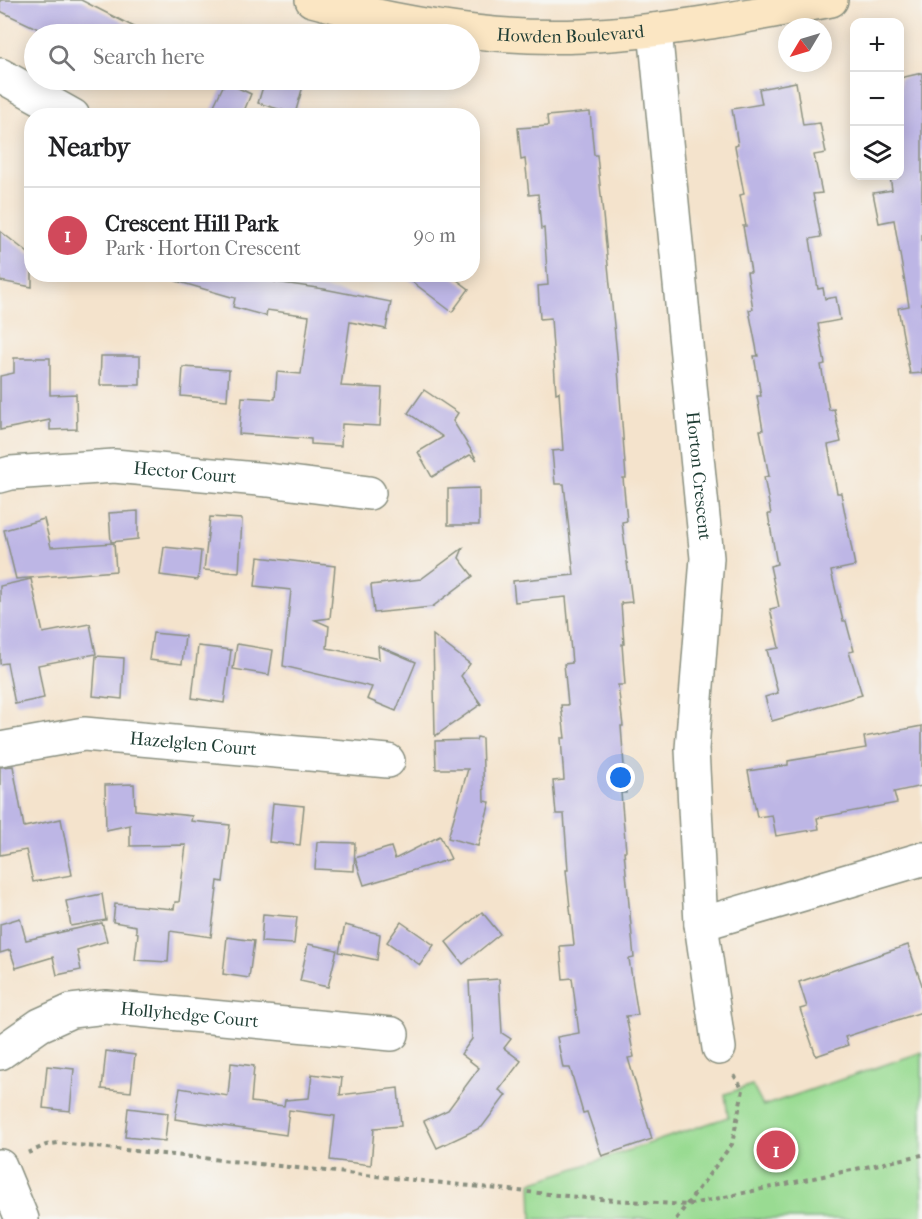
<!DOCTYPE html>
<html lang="en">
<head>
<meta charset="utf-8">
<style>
  :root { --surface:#fff; --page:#f6f6f6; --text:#202124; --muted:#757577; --line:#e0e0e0; --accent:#d1495b }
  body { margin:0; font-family:"IM FELL French Canon",serif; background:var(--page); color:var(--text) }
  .controls { position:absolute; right:18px; top:18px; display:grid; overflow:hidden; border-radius:12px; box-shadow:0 3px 15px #0003 }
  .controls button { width:54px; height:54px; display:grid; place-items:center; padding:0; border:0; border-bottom:2px solid var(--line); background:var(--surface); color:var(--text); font:30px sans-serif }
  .compass { position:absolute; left:778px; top:18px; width:54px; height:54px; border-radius:50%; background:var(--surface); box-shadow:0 3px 15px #0003; rotate:232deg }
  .you { position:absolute; left:621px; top:778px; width:21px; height:21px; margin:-15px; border:4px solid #fff; border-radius:50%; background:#1a73e8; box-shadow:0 0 0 9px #1a73e833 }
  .badge { display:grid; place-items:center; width:39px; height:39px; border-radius:50%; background:var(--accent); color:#fff; font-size:20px; font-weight:700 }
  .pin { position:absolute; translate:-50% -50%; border:3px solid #fff; box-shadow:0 2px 6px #0006 }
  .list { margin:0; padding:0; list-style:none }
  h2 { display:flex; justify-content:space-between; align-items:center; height:78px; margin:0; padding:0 24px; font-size:26px }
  h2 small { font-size:20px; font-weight:400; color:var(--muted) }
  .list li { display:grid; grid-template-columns:39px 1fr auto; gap:18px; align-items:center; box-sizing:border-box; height:96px; padding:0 24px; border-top:2px solid var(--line) }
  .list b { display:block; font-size:22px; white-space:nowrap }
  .list p { margin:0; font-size:20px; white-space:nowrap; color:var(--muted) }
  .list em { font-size:20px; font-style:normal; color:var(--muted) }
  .icon { flex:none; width:33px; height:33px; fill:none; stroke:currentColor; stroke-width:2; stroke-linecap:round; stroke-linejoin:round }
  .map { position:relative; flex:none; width:922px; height:1219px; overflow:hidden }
  .search { position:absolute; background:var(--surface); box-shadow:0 3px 15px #0003; left:24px; top:24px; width:456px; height:66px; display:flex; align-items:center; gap:15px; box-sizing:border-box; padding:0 21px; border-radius:33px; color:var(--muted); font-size:22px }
  .panel { position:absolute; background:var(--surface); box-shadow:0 3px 15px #0003; left:24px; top:108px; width:456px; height:174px; border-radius:24px }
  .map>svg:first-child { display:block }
  .green { fill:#99db92; stroke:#5c8c63; stroke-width:1.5 }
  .building { fill:#bdb6e5 }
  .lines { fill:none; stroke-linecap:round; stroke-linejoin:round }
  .street-casing { stroke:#8a9080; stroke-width:36 }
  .secondary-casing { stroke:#8a9080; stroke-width:36 }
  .path { stroke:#8a9080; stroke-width:4; stroke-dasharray:4.5 4.5; stroke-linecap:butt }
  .street { stroke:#fff; stroke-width:33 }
  .secondary { stroke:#fbe6c3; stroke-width:33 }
  .labels { text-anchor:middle; stroke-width:4.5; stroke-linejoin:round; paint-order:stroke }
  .street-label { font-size:18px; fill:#1f3d34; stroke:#f6f6f2 }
</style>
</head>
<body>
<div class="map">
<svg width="922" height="1219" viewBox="0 0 922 1219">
  <rect width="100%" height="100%" fill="#f6f6f2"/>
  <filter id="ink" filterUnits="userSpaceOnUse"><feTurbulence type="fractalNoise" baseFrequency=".0167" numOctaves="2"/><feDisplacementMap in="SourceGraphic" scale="12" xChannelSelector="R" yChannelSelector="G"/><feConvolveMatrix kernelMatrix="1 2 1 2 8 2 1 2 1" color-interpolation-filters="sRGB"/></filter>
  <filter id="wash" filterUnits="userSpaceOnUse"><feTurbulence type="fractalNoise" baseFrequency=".008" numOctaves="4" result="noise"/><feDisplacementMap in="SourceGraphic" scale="24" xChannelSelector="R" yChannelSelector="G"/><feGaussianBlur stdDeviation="1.35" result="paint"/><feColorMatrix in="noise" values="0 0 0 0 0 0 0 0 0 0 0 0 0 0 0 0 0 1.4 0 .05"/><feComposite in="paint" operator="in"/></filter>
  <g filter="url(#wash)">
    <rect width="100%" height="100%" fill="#f4e3cc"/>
    <!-- green -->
    <path class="green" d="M 922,1052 L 922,1219 L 532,1219 L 531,1183 L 728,1117 L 725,1094 L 752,1085 L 763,1106 Z"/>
    <g id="blocks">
      <!-- building -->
      <g class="building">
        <path d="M 0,0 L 81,0 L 148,34 L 49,34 L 0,11 Z"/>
        <path d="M 922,73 L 922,373 L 910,374 L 898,308 L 909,306 L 894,220 L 879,223 L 873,193 L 892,190 L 890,176 L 900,176 L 900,78 Z"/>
        <path d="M 265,80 L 282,80 L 303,86 L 295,114 L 258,103 Z"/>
        <path d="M 225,82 L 251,94 L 242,116 L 209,116 Z"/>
        <path d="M 796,82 L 803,125 L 820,123 L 826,153 L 814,155 L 822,193 L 813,194 L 821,237 L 810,239 L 818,289 L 823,288 L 825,299 L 836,297 L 840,320 L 818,324 L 825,364 L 821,365 L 829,410 L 834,409 L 841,442 L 828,445 L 837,493 L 841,493 L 855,566 L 831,571 L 843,621 L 846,621 L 854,651 L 849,652 L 862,695 L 772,721 L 765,697 L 778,693 L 767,650 L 779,648 L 770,609 L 779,607 L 770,566 L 777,564 L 768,514 L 771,514 L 764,477 L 769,476 L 760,430 L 763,430 L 757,396 L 761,396 L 754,356 L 758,356 L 749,310 L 753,309 L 747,272 L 751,272 L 743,226 L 746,226 L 740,195 L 744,194 L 735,146 L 738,145 L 732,109 L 762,104 L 759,89 Z"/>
        <path d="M 590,112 L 594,155 L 597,155 L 617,355 L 626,478 L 623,478 L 627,521 L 622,522 L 632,602 L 621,603 L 624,644 L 622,644 L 625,685 L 618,685 L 623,726 L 621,726 L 626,793 L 621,793 L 626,851 L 624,851 L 634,958 L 629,959 L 638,1015 L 626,1016 L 634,1057 L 628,1058 L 652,1139 L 602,1156 L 587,1112 L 583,1113 L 570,1068 L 563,1068 L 557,1037 L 579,1033 L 572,978 L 563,979 L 560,946 L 574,945 L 566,870 L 568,870 L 564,814 L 556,814 L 553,781 L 564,780 L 561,738 L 565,738 L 561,705 L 568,705 L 564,664 L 572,663 L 566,597 L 515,602 L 513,581 L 574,575 L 564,484 L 555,484 L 552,451 L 563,450 L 559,392 L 556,393 L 551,318 L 540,319 L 538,286 L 548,285 L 544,228 L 541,229 L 538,194 L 529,195 L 525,159 L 521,160 L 518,128 L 548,126 L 547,116 Z"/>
        <path d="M 0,231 L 32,256 L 32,287 L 0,281 Z"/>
        <path d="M 177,274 L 277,274 L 275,282 L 324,289 L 391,302 L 386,329 L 350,322 L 341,386 L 382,388 L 380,426 L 342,424 L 341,446 L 311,444 L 311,439 L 239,434 L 242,397 L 275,399 L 277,372 L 301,374 L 309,316 L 267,310 L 266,316 L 233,307 L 235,298 L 176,281 Z"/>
        <path d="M 402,274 L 449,274 L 469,289 L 452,312 Z"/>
        <path d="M 101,356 L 140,356 L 140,385 L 100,385 Z"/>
        <path d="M 14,358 L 50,358 L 50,395 L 76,394 L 77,429 L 50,430 L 50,420 L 0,430 L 0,376 L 14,373 Z"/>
        <path d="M 183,367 L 229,370 L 227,400 L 181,396 Z"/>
        <path d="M 424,390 L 458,413 L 453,421 L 477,460 L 470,455 L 432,477 L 418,452 L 443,437 L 408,413 Z"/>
        <path d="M 479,488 L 479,525 L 448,525 L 448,489 Z"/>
        <path d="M 138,511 L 138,539 L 111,542 L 109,513 Z"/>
        <path d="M 210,517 L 242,519 L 239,573 L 204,570 Z"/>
        <path d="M 44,519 L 51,547 L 114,543 L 116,571 L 16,579 L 4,530 Z"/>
        <path d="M 164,547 L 201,551 L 198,580 L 160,575 Z"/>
        <path d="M 463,548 L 459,558 L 473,576 L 432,607 L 374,613 L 371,585 L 421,579 Z"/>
        <path d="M 258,557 L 335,566 L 330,618 L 315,620 L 329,626 L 327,648 L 379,659 L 378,646 L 416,662 L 396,711 L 367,699 L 372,687 L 283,666 L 291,590 L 255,586 Z"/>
        <path d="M 31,579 L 43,633 L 90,624 L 96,654 L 38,665 L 44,698 L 15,704 L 7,663 L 0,664 L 0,586 Z"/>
        <path d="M 153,633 L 185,636 L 182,664 L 149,660 Z"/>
        <path d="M 433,635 L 470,664 L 461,676 L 481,704 L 435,736 Z"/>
        <path d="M 237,644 L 273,650 L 269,675 L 233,669 Z"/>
        <path d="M 198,646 L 231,650 L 224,703 L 192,698 Z"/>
        <path d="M 96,656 L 124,658 L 122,699 L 93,696 Z"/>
        <path d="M 922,726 L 922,786 L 894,792 L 897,803 L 817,818 L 819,829 L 776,836 L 772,815 L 757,817 L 748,771 L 788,765 L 788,761 L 866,748 L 864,737 Z"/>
        <path d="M 477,737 L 482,738 L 484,801 L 490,802 L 478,846 L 448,838 L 468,769 L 436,769 L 435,741 L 476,740 Z"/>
        <path d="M 13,766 L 24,827 L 61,819 L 72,875 L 33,882 L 26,850 L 0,855 L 0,767 Z"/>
        <path d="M 134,784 L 135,810 L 192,816 L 191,821 L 230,825 L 223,882 L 218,881 L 211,937 L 170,931 L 168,962 L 135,960 L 138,933 L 136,932 L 136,926 L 113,922 L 115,904 L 174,909 L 175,902 L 179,902 L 186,845 L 130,846 L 130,825 L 106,830 L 105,785 Z"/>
        <path d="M 273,803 L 304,806 L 300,845 L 269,842 Z"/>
        <path d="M 440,836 L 451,859 L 364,885 L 355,858 L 391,847 L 395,859 Z"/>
        <path d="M 317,842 L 355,843 L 354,871 L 315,869 Z"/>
        <path d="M 102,894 L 106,920 L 71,926 L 66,901 Z"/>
        <path d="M 482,912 L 500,934 L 463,964 L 446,942 Z"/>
        <path d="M 263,914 L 297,917 L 294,944 L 261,942 Z"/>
        <path d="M 20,918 L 26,940 L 102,923 L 107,941 L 77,950 L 81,970 L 57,975 L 53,957 L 16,968 L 10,950 L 0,953 L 0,924 Z"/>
        <path d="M 401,922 L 434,945 L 420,965 L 387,942 Z"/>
        <path d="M 345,925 L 380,934 L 377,960 L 339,952 Z"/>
        <path d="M 227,937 L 254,941 L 249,978 L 223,974 Z"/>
        <path d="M 308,944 L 337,950 L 328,987 L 300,981 Z"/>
        <path d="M 908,945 L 922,985 L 922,1012 L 845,1037 L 848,1045 L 816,1056 L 800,1009 L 807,1007 L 799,982 Z"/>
        <path d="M 499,979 L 502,1033 L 511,1039 L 504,1048 L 521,1061 L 499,1090 L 506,1095 L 482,1127 L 437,1148 L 424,1121 L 448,1110 L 479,1068 L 461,1054 L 472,1039 L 469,981 Z"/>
        <path d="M 106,1051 L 135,1055 L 131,1092 L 102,1089 Z"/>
        <path d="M 231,1063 L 254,1066 L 251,1102 L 284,1106 L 285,1100 L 309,1098 L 312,1074 L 342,1078 L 340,1095 L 398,1088 L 401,1126 L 374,1128 L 371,1165 L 330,1160 L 335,1116 L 289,1110 L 286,1135 L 175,1119 L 180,1088 L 228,1096 Z"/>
        <path d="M 47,1066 L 74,1069 L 70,1111 L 43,1108 Z"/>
        <path d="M 128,1108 L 168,1113 L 165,1141 L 125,1137 Z"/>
      </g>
    </g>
  </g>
  <g filter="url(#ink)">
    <use href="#blocks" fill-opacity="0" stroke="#8a9080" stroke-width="1.5"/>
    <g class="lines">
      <!-- street casing -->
      <g class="street-casing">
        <g id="street">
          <path id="s1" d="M 655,30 L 707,558 L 692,749 L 701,924 L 719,1048"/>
          <path d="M 0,75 L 73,116"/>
          <path id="s2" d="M 0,476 L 11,473 L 114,466 L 268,480 L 369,493"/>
          <path id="s3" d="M 0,749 L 84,734 L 388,761"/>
          <path d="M 701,924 L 922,859"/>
          <path id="s4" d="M 0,1053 L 40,1025 L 71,1011 L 106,1007 L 392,1034"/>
          <path d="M 0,1166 L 22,1219"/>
        </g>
      </g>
      <!-- secondary casing -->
      <g class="secondary-casing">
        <g id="secondary">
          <path id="s5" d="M 312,0 C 400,24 491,40 582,36 C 666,32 748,16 831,0"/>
        </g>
      </g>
      <!-- path -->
      <g class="path">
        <path d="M 28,1153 L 46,1145 L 58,1143 L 586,1198 L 687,1205 L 922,1155"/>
        <path d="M 676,1219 L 732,1144 L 743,1090 L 734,1075"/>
      </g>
      <!-- street -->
      <use href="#street" class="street"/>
      <!-- secondary -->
      <use href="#secondary" class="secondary"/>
    </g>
  </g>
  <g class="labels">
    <!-- street labels -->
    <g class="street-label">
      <text dy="6" stroke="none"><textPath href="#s5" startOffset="262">Howden Boulevard</textPath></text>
      <text dy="6" stroke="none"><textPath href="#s2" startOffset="186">Hector Court</textPath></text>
      <text dy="6" stroke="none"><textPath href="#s1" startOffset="448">Horton Crescent</textPath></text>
      <text dy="6" stroke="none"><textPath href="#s3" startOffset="195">Hazelglen Court</textPath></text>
      <text dy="6" stroke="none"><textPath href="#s4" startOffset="202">Hollyhedge Court</textPath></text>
    </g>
  </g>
</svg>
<div class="controls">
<button>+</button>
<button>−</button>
<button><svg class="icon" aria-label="layers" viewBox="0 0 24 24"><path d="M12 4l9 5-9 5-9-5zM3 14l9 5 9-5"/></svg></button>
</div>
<svg class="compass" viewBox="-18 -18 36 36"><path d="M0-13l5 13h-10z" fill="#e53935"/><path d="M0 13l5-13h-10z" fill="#757577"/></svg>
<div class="you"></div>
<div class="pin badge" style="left:776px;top:1150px">1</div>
<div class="search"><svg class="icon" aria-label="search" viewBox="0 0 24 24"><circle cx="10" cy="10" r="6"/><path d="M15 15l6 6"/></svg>Search here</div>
<section class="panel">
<h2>Nearby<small></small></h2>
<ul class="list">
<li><span class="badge">1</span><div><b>Crescent Hill Park</b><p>Park · Horton Crescent</p></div><em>90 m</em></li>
</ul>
</section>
</div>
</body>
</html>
